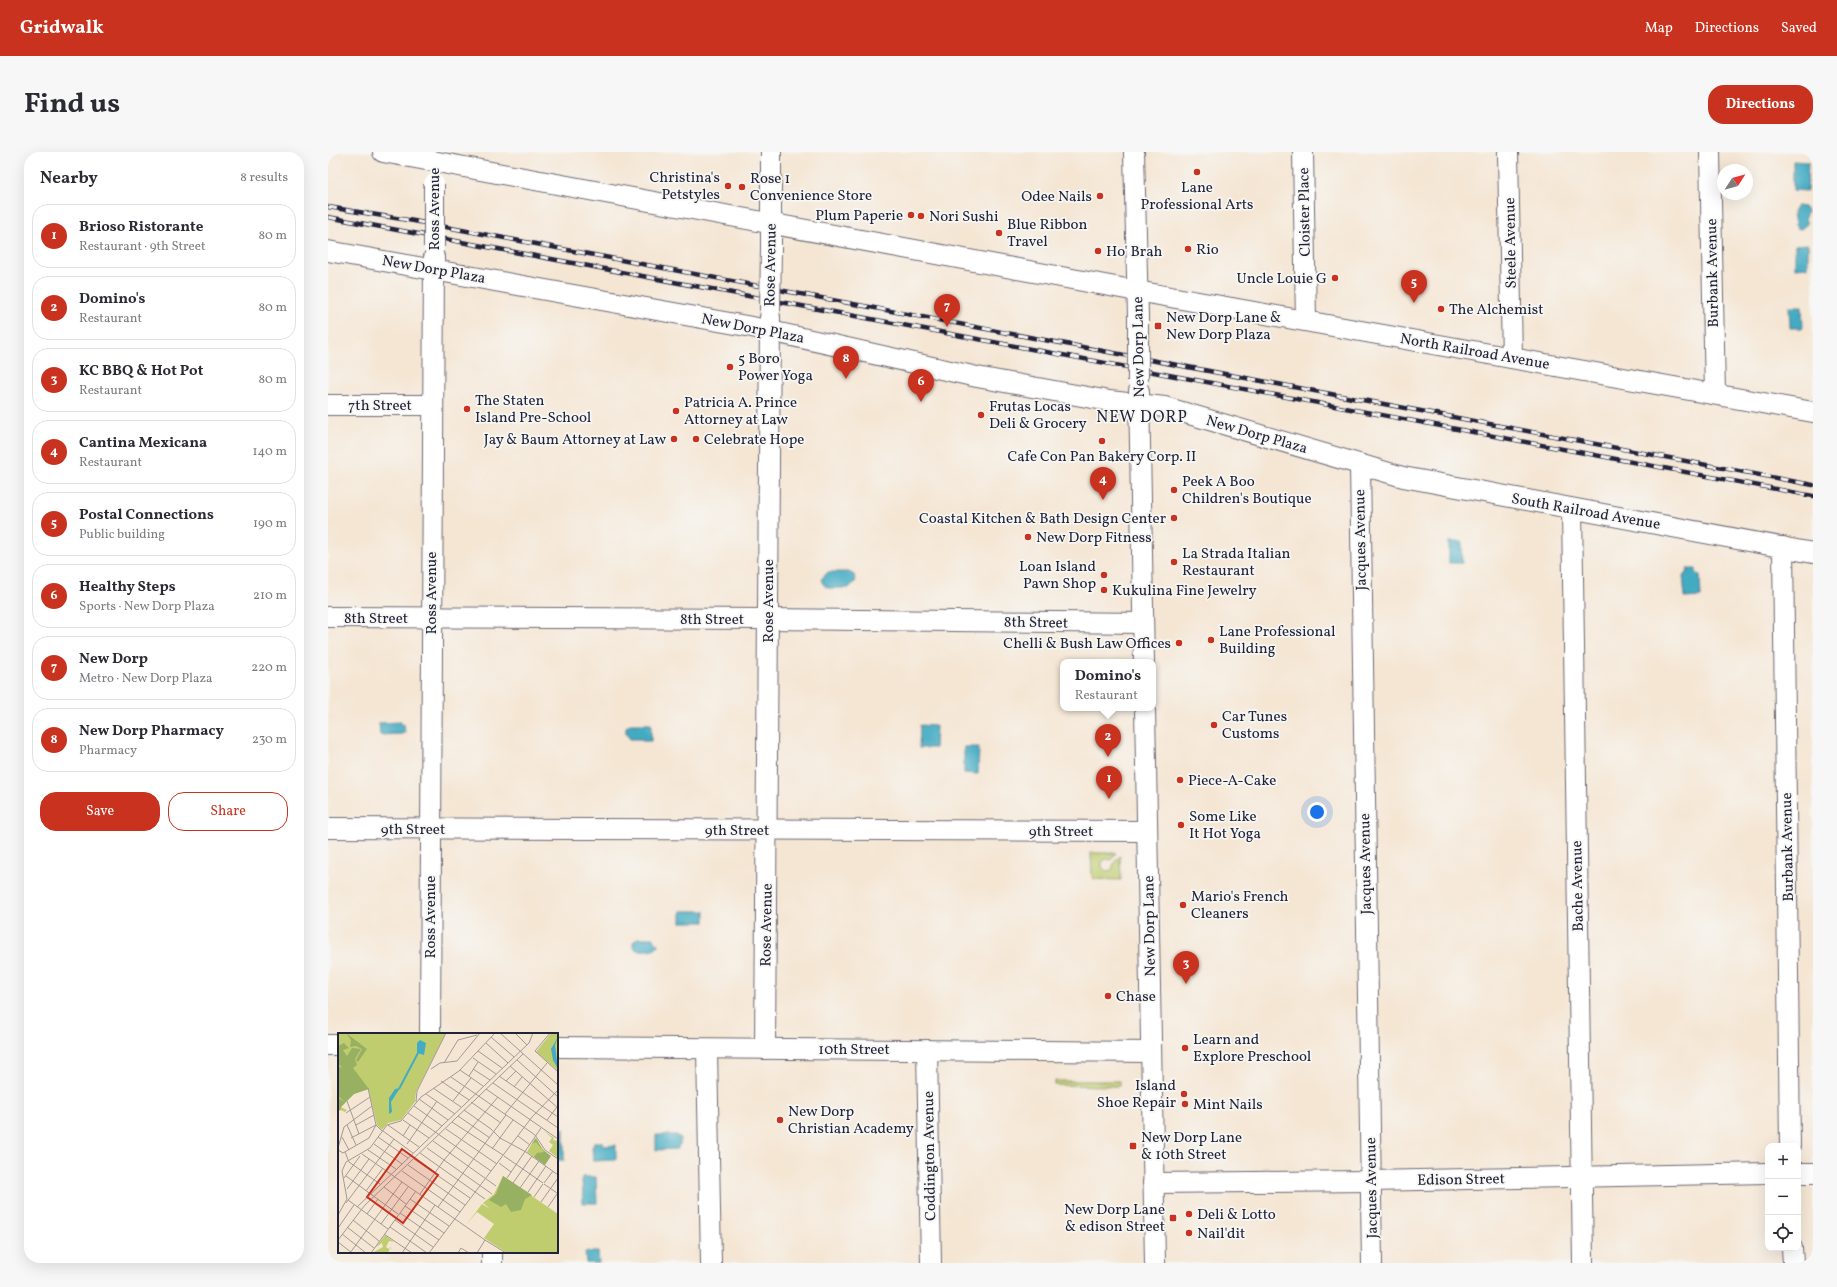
<!DOCTYPE html>
<html lang="en">
<head>
<meta charset="utf-8">
<style>
  :root { --surface:#fff; --page:#f7f7f7; --text:#2b2b33; --muted:#7c7c81; --line:#e1e1e2; --accent:#c8321e }
  body { margin:0; font-family:Vollkorn,serif; background:var(--page); color:var(--text) }
  .controls { position:absolute; right:12px; bottom:12px; display:grid; overflow:hidden; border-radius:8px; box-shadow:0 4px 16px #0002 }
  .controls button { width:36px; height:36px; display:grid; place-items:center; padding:0; border:0; border-bottom:1px solid var(--line); background:var(--surface); color:var(--text); font:20px sans-serif }
  .compass { position:absolute; left:1389px; top:12px; width:36px; height:36px; border-radius:50%; background:var(--surface); box-shadow:0 4px 16px #0002; rotate:54deg }
  .you { position:absolute; left:989px; top:660px; width:14px; height:14px; margin:-10px; border:3px solid #fff; border-radius:50%; background:#1a73e8; box-shadow:0 0 0 6px #1a73e833 }
  .badge { display:grid; place-items:center; width:26px; height:26px; border-radius:50%; background:var(--accent); color:#fff; font-size:13px; font-weight:700 }
  .pin { position:absolute; translate:-50% -33px; filter:drop-shadow(0 1px 2px #0008) }
  .pin::after { content:''; position:absolute; top:21px; width:14px; height:12px; background:inherit; clip-path:polygon(0 0,100% 0,50% 100%) }
  .popup { position:absolute; left:732px; top:507px; width:96px; height:52px; box-sizing:border-box; display:grid; place-content:center; border-radius:8px; background:var(--surface); filter:drop-shadow(0 1px 3px #0005); font-size:13px; white-space:nowrap; color:var(--muted) }
  .popup b { font-size:15px; color:var(--text) }
  .popup::after { content:''; position:absolute; left:50%; top:100%; margin-left:-8px; border:8px solid transparent; border-top-color:var(--surface) }
  .list { margin:0; padding:0; list-style:none }
  h2 { display:flex; justify-content:space-between; align-items:center; height:52px; margin:0; padding:0 16px; font-size:17px }
  h2 small { font-size:13px; font-weight:400; color:var(--muted) }
  .list li { display:grid; grid-template-columns:26px 1fr auto; gap:12px; align-items:center; box-sizing:border-box; height:64px; margin:0 8px 8px; padding:0 8px; border:1px solid var(--line); border-radius:16px }
  .list b { display:block; font-size:15px; white-space:nowrap }
  .list p { margin:0; font-size:13px; white-space:nowrap; color:var(--muted) }
  .list em { font-size:13px; font-style:normal; color:var(--muted) }
  .actions { display:flex; gap:8px; padding:12px 16px }
  .actions a { flex:1; padding:9px 0; border:1px solid var(--accent); border-radius:16px; text-align:center; font-size:14px; color:var(--accent) }
  .actions .main { background:var(--accent); color:#fff }
  .icon { flex:none; width:22px; height:22px; fill:none; stroke:currentColor; stroke-width:2; stroke-linecap:round; stroke-linejoin:round }
  .map { position:relative; flex:none; width:1485px; height:1111px; overflow:hidden; border-radius:16px }
  header { display:flex; align-items:center; gap:24px; box-sizing:border-box; height:56px; padding:0 20px; background:var(--accent); color:#fff }
  header strong { font-size:19px }
  nav { display:flex; gap:22px; margin-inline-start:auto; font-size:14px }
  .intro { display:flex; align-items:center; justify-content:space-between; box-sizing:border-box; height:96px; padding:0 24px }
  h1 { margin:0; font-size:28px }
  .button { padding:10px 18px; border-radius:16px; background:var(--accent); color:#fff; font-size:14px; font-weight:700 }
  main { display:flex; gap:24px; padding:0 24px }
  aside { flex:1; background:var(--surface); border-radius:16px; box-shadow:0 4px 16px #0002 }
  .map>svg:first-child { display:block }
  .green { fill:#c0cd6f; stroke:#717855 }
  .water { fill:#43abc2; stroke:#32667e }
  .lines { fill:none; stroke-linecap:round; stroke-linejoin:round }
  .minor-casing { stroke:#6c6771; stroke-width:22 }
  .minor { stroke:#fff; stroke-width:20 }
  .rail-casing { stroke:#22223b; stroke-width:4.5 }
  .rail { stroke:#f6f6f2; stroke-width:3; stroke-dasharray:9; stroke-linecap:butt }
  .minor-bridge-casing { stroke:#6c6771; stroke-width:22; stroke-linecap:butt }
  .minor-bridge { stroke:#fff; stroke-width:20 }
  .poi-dot { fill:#c8321e; stroke:#f6f6f2; stroke-width:1.5 }
  .labels { text-anchor:middle; stroke-width:3.5; stroke-linejoin:round; paint-order:stroke }
  .poi-label { font-size:15px; fill:#22223b; stroke:#f6f6f2; text-anchor:start }
  .street-label { font-size:15px; fill:#22223b; stroke:#f6f6f2 }
  .neighbourhood-label { font-size:16px; letter-spacing:1px; fill:#22223b; stroke:#f6f6f2 }
  .inset-river { fill:none; stroke:#43abc2; stroke-width:2 }
  .inset-road { fill:none; stroke:#a19897; stroke-width:1 }
  .view { fill:#c8321e; fill-opacity:0.15; stroke:#c8321e; stroke-width:2 }
  .inset-edge { fill:none; stroke:#22223b; stroke-width:2 }
</style>
</head>
<body>
<header>
<strong>Gridwalk</strong>
<nav><a>Map</a><a>Directions</a><a>Saved</a></nav>
</header>
<div class="intro"><h1>Find us</h1><a class="button">Directions</a></div>
<main>
<aside>
<h2>Nearby<small>8 results</small></h2>
<ul class="list">
<li><span class="badge">1</span><div><b>Brioso Ristorante</b><p>Restaurant · 9th Street</p></div><em>80 m</em></li>
<li><span class="badge">2</span><div><b>Domino's</b><p>Restaurant</p></div><em>80 m</em></li>
<li><span class="badge">3</span><div><b>KC BBQ &amp; Hot Pot</b><p>Restaurant</p></div><em>80 m</em></li>
<li><span class="badge">4</span><div><b>Cantina Mexicana</b><p>Restaurant</p></div><em>140 m</em></li>
<li><span class="badge">5</span><div><b>Postal Connections</b><p>Public building</p></div><em>190 m</em></li>
<li><span class="badge">6</span><div><b>Healthy Steps</b><p>Sports · New Dorp Plaza</p></div><em>210 m</em></li>
<li><span class="badge">7</span><div><b>New Dorp</b><p>Metro · New Dorp Plaza</p></div><em>220 m</em></li>
<li><span class="badge">8</span><div><b>New Dorp Pharmacy</b><p>Pharmacy</p></div><em>230 m</em></li>
</ul>
<div class="actions"><a class="main">Save</a><a>Share</a></div>
</aside>
<div class="map">
<svg width="1485" height="1111" viewBox="0 0 1485 1111">
  <rect width="100%" height="100%" fill="#f6f6f2"/>
  <filter id="ink" filterUnits="userSpaceOnUse"><feTurbulence type="fractalNoise" baseFrequency=".025" numOctaves="2"/><feDisplacementMap in="SourceGraphic" scale="8" xChannelSelector="R" yChannelSelector="G"/><feConvolveMatrix kernelMatrix="1 2 1 2 8 2 1 2 1" color-interpolation-filters="sRGB"/></filter>
  <filter id="wash" filterUnits="userSpaceOnUse"><feTurbulence type="fractalNoise" baseFrequency=".012" numOctaves="4" result="noise"/><feDisplacementMap in="SourceGraphic" scale="16" xChannelSelector="R" yChannelSelector="G"/><feGaussianBlur stdDeviation="0.9" result="paint"/><feColorMatrix in="noise" values="0 0 0 0 0 0 0 0 0 0 0 0 0 0 0 0 0 1.4 0 .05"/><feComposite in="paint" operator="in"/></filter>
  <g filter="url(#wash)">
    <rect width="100%" height="100%" fill="#f5e6d4"/>
    <!-- green -->
    <g class="green">
      <path d="M 763,701 L 788,701 L 783,708 L 778,707 L 774,710 L 774,715 L 778,719 L 784,718 L 786,711 L 792,704 L 793,728 L 766,727 L 764,722 Z"/>
      <path d="M 727,929 L 792,929 L 792,934 L 727,933 Z"/>
    </g>
    <!-- water -->
    <g class="water">
      <path d="M 1465,9 L 1480,10 L 1479,39 L 1465,38 Z"/>
      <path d="M 1469,54 L 1476,55 L 1479,59 L 1477,66 L 1479,72 L 1473,77 L 1469,76 L 1467,73 L 1465,60 Z"/>
      <path d="M 1480,92 L 1480,115 L 1467,116 L 1467,93 Z"/>
      <path d="M 1461,154 L 1474,154 L 1475,176 L 1462,176 Z"/>
      <rect x="1121" y="390" width="13" height="21"/>
      <path d="M 1359,417 L 1368,417 L 1368,421 L 1372,423 L 1373,445 L 1357,446 L 1355,424 L 1360,420 Z"/>
      <path d="M 500,420 L 521,420 L 526,423 L 528,429 L 521,436 L 500,436 L 495,432 L 493,427 Z"/>
      <path d="M 73,570 L 73,573 L 76,572 L 77,581 L 74,581 L 74,582 L 52,583 L 51,571 Z"/>
      <path d="M 302,572 L 323,572 L 323,589 L 314,589 L 313,587 L 302,587 L 298,582 L 298,575 Z"/>
      <path d="M 592,573 L 608,574 L 607,596 L 591,596 Z"/>
      <path d="M 636,595 L 651,595 L 650,622 L 636,621 Z"/>
      <rect x="353" y="759" width="24" height="11"/>
      <path d="M 310,786 L 326,786 L 330,793 C 326,800 316,798 308,798 L 305,794 L 305,790 Z"/>
      <rect x="229" y="977" width="7" height="31"/>
      <path d="M 328,983 L 349,983 L 349,985 L 352,985 L 352,993 L 350,993 L 350,997 L 328,998 Z"/>
      <path d="M 266,990 L 275,990 L 276,994 L 288,993 L 288,1008 L 265,1009 L 264,994 L 266,994 Z"/>
      <path d="M 254,1025 L 268,1025 L 269,1051 L 255,1051 Z"/>
      <path d="M 257,1100 L 270,1100 L 271,1111 L 258,1111 Z"/>
    </g>
  </g>
  <g filter="url(#ink)">
    <g class="lines">
      <!-- minor casing -->
      <g class="minor-casing">
        <g id="minor">
          <path d="M 55,0 L 809,139 L 1485,260"/>
          <path d="M 806,0 L 810,164"/>
          <path d="M 975,0 L 978,169"/>
          <path d="M 1180,0 L 1184,206"/>
          <path d="M 1382,0 L 1387,242"/>
          <path d="M 443,96 L 443,0"/>
          <path d="M 0,99 L 424,175 L 649,225 L 781,249 L 837,255 L 1075,325 L 1485,401"/>
          <path d="M 811,239 L 816,510"/>
          <path d="M 0,253 L 104,253"/>
          <path d="M 1032,313 L 1044,1111"/>
          <path d="M 1244,357 L 1255,1111"/>
          <path d="M 1455,395 L 1462,994"/>
          <path d="M 0,465 L 440,467 L 815,471"/>
          <path d="M 817,556 L 827,1111"/>
          <path d="M 0,676 L 819,679"/>
          <path d="M 102,882 L 106,105"/>
          <path d="M 0,893 L 11,893"/>
          <path d="M 229,895 L 823,900"/>
          <path d="M 379,897 L 383,1111"/>
          <path d="M 437,897 L 442,165"/>
          <path d="M 599,898 L 603,1111"/>
          <path d="M 1470,1021 L 1485,1021"/>
          <path d="M 825,1031 L 1042,1029 L 1440,1021"/>
          <path d="M 1464,1096 L 1465,1111"/>
          <path d="M 164,1100 L 164,1111"/>
        </g>
      </g>
      <!-- minor -->
      <use href="#minor" class="minor"/>
      <!-- rail casing -->
      <g class="rail-casing">
        <g id="rail">
          <path d="M 0,55 L 86,69 L 1485,333"/>
          <path d="M 0,65 L 1485,344"/>
        </g>
      </g>
      <!-- rail -->
      <use href="#rail" class="rail"/>
      <!-- minor-bridge casing -->
      <g class="minor-bridge-casing">
        <g id="minor-bridge">
          <path d="M 106,32 L 106,95"/>
          <path d="M 442,159 L 443,96"/>
          <path d="M 810,164 L 810,229"/>
        </g>
      </g>
      <!-- minor-bridge -->
      <use href="#minor-bridge" class="minor-bridge"/>
    </g>
  </g>
  <!-- markers -->
  <g class="poi-dot">
    <circle cx="869" cy="20" r="4"/>
    <circle cx="400" cy="34" r="4"/>
    <circle cx="414" cy="35" r="4"/>
    <circle cx="772" cy="44" r="4"/>
    <circle cx="583" cy="63" r="4"/>
    <circle cx="593" cy="64" r="4"/>
    <circle cx="671" cy="81" r="4"/>
    <circle cx="860" cy="97" r="4"/>
    <circle cx="770" cy="99" r="4"/>
    <circle cx="1007" cy="126" r="4"/>
    <circle cx="1113" cy="157" r="4"/>
    <rect x="826" y="170" width="8" height="8" rx="2"/>
    <circle cx="402" cy="215" r="4"/>
    <circle cx="139" cy="257" r="4"/>
    <circle cx="348" cy="259" r="4"/>
    <circle cx="653" cy="263" r="4"/>
    <circle cx="346" cy="287" r="4"/>
    <circle cx="368" cy="287" r="4"/>
    <circle cx="774" cy="289" r="4"/>
    <circle cx="846" cy="338" r="4"/>
    <circle cx="846" cy="366" r="4"/>
    <circle cx="700" cy="385" r="4"/>
    <circle cx="846" cy="410" r="4"/>
    <circle cx="776" cy="423" r="4"/>
    <circle cx="776" cy="438" r="4"/>
    <circle cx="883" cy="488" r="4"/>
    <circle cx="851" cy="491" r="4"/>
    <circle cx="886" cy="573" r="4"/>
    <circle cx="852" cy="628" r="4"/>
    <circle cx="853" cy="673" r="4"/>
    <circle cx="855" cy="753" r="4"/>
    <circle cx="780" cy="844" r="4"/>
    <circle cx="857" cy="896" r="4"/>
    <circle cx="856" cy="942" r="4"/>
    <circle cx="857" cy="952" r="4"/>
    <circle cx="452" cy="968" r="4"/>
    <rect x="801" y="990" width="8" height="8" rx="2"/>
    <circle cx="861" cy="1062" r="4"/>
    <rect x="841" y="1062" width="8" height="8" rx="2"/>
    <circle cx="861" cy="1081" r="4"/>
  </g>
  <g class="labels">
    <!-- poi labels -->
    <g class="poi-label">
      <text x="392" y="30" text-anchor="end">Christina's<tspan x="392" dy="17">Petstyles</tspan></text>
      <text x="422" y="31">Rose 1<tspan x="422" dy="17">Convenience Store</tspan></text>
      <text x="869" y="40" text-anchor="middle">Lane<tspan x="869" dy="17">Professional Arts</tspan></text>
      <text x="764" y="49" text-anchor="end">Odee Nails</text>
      <text x="575" y="68" text-anchor="end">Plum Paperie</text>
      <text x="601" y="69">Nori Sushi</text>
      <text x="679" y="77">Blue Ribbon<tspan x="679" dy="17">Travel</tspan></text>
      <text x="868" y="102">Rio</text>
      <text x="778" y="104">Ho' Brah</text>
      <text x="999" y="131" text-anchor="end">Uncle Louie G</text>
      <text x="1121" y="162">The Alchemist</text>
      <text x="838" y="170">New Dorp Lane &amp;<tspan x="838" dy="17">New Dorp Plaza</tspan></text>
      <text x="410" y="211">5 Boro<tspan x="410" dy="17">Power Yoga</tspan></text>
      <text x="147" y="253">The Staten<tspan x="147" dy="17">Island Pre-School</tspan></text>
      <text x="356" y="255">Patricia A. Prince<tspan x="356" dy="17">Attorney at Law</tspan></text>
      <text x="661" y="259">Frutas Locas<tspan x="661" dy="17">Deli &amp; Grocery</tspan></text>
      <text x="338" y="292" text-anchor="end">Jay &amp; Baum Attorney at Law</text>
      <text x="376" y="292">Celebrate Hope</text>
      <text x="774" y="309" text-anchor="middle">Cafe Con Pan Bakery Corp. II</text>
      <text x="854" y="334">Peek A Boo<tspan x="854" dy="17">Children's Boutique</tspan></text>
      <text x="838" y="371" text-anchor="end">Coastal Kitchen &amp; Bath Design Center</text>
      <text x="708" y="390">New Dorp Fitness</text>
      <text x="854" y="406">La Strada Italian<tspan x="854" dy="17">Restaurant</tspan></text>
      <text x="768" y="419" text-anchor="end">Loan Island<tspan x="768" dy="17">Pawn Shop</tspan></text>
      <text x="784" y="443">Kukulina Fine Jewelry</text>
      <text x="891" y="484">Lane Professional<tspan x="891" dy="17">Building</tspan></text>
      <text x="843" y="496" text-anchor="end">Chelli &amp; Bush Law Offices</text>
      <text x="894" y="569">Car Tunes<tspan x="894" dy="17">Customs</tspan></text>
      <text x="860" y="633">Piece-A-Cake</text>
      <text x="861" y="669">Some Like<tspan x="861" dy="17">It Hot Yoga</tspan></text>
      <text x="863" y="749">Mario's French<tspan x="863" dy="17">Cleaners</tspan></text>
      <text x="788" y="849">Chase</text>
      <text x="865" y="892">Learn and<tspan x="865" dy="17">Explore Preschool</tspan></text>
      <text x="848" y="938" text-anchor="end">Island<tspan x="848" dy="17">Shoe Repair</tspan></text>
      <text x="865" y="957">Mint Nails</text>
      <text x="460" y="964">New Dorp<tspan x="460" dy="17">Christian Academy</tspan></text>
      <text x="813" y="990">New Dorp Lane<tspan x="813" dy="17">&amp; 10th Street</tspan></text>
      <text x="837" y="1062" text-anchor="end">New Dorp Lane<tspan x="837" dy="17">&amp; edison Street</tspan></text>
      <text x="869" y="1067">Deli &amp; Lotto</text>
      <text x="869" y="1086">Nail'dit</text>
    </g>
    <!-- street labels -->
    <g class="street-label">
      <text transform="translate(106 57) rotate(-90)" y="5">Ross Avenue</text>
      <text transform="translate(976 60) rotate(-91)" y="5">Cloister Place</text>
      <text transform="translate(1182 91) rotate(-91)" y="5">Steele Avenue</text>
      <text transform="translate(442 113) rotate(-89)" y="5">Rose Avenue</text>
      <text transform="translate(106 117) rotate(10)" y="5">New Dorp Plaza</text>
      <text transform="translate(1384 121) rotate(-91)" y="5">Burbank Avenue</text>
      <text transform="translate(425 176) rotate(11)" y="5">New Dorp Plaza</text>
      <text transform="translate(810 195) rotate(-91)" y="5">New Dorp Lane</text>
      <text transform="translate(1147 199) rotate(10)" y="5">North Railroad Avenue</text>
      <text x="52" y="258">7th Street</text>
      <text transform="translate(929 282) rotate(16)" y="5">New Dorp Plaza</text>
      <text transform="translate(1258 359) rotate(10)" y="5">South Railroad Avenue</text>
      <text transform="translate(1032 388) rotate(-91)" y="5">Jacques Avenue</text>
      <text transform="translate(103 441) rotate(-90)" y="5">Ross Avenue</text>
      <text transform="translate(440 449) rotate(-90)" y="5">Rose Avenue</text>
      <text x="48" y="471">8th Street</text>
      <text x="384" y="472">8th Street</text>
      <text transform="translate(708 470) rotate(1)" y="5">8th Street</text>
      <text x="85" y="682">9th Street</text>
      <text x="409" y="683">9th Street</text>
      <text x="733" y="684">9th Street</text>
      <text transform="translate(1459 695) rotate(-91)" y="5">Burbank Avenue</text>
      <text transform="translate(1037 712) rotate(-91)" y="5">Jacques Avenue</text>
      <text transform="translate(1249 734) rotate(-91)" y="5">Bache Avenue</text>
      <text transform="translate(102 765) rotate(-90)" y="5">Ross Avenue</text>
      <text transform="translate(438 773) rotate(-89)" y="5">Rose Avenue</text>
      <text transform="translate(821 774) rotate(-91)" y="5">New Dorp Lane</text>
      <text x="526" y="902">10th Street</text>
      <text transform="translate(601 1004) rotate(-91)" y="5">Coddington Avenue</text>
      <text transform="translate(1133 1027) rotate(-1)" y="5">Edison Street</text>
      <text transform="translate(1043 1036) rotate(-91)" y="5">Jacques Avenue</text>
    </g>
    <!-- neighbourhood labels -->
    <g class="neighbourhood-label">
      <text x="814" y="270">NEW DORP</text>
    </g>
  </g>
  <!-- overview -->
  <g transform="translate(10 881)">
    <rect width="220" height="220" fill="#f5e6d4"/>
    <path d="M 0,0 L 108,0 L 78,59 L 77,69 L 63,87 L 50,90 L 44,97 L 39,92 L 30,55 L 16,61 L 8,68 L 3,74 L 9,77 L 7,79 L 0,76 ZM 213,0 L 220,0 L 220,38 L 198,19 ZM 205,97 L 216,105 L 215,107 L 220,108 L 220,125 L 211,118 L 215,112 L 211,109 L 214,105 ZM 197,105 L 207,119 L 207,132 L 189,119 ZM 165,143 L 220,181 L 220,220 L 169,220 L 146,205 L 156,191 L 139,179 L 128,192 L 144,171 L 152,176 L 145,170 L 156,161 ZM 47,202 L 56,209 L 51,208 L 48,214 L 51,216 L 52,214 L 53,215 L 55,216 L 52,215 L 50,220 L 34,220 L 45,214 L 44,210 L 38,214 Z" fill="#c0cd6f"/>
    <path d="M 8,0 L 29,16 L 20,29 L 18,27 L 24,16 L 18,13 L 12,14 L 13,7 ZM 6,10 L 11,15 L 5,17 L 9,23 L 14,15 L 23,16 L 17,26 L 19,32 L 15,35 L 31,56 L 16,61 L 3,74 L 2,78 L 0,76 L 0,65 L 7,69 L 0,63 L 0,33 L 4,35 L 2,32 L 0,33 L 0,13 ZM 198,105 L 204,116 L 213,123 L 207,132 L 196,124 L 199,120 L 206,119 L 198,109 L 194,111 ZM 165,143 L 194,162 L 187,166 L 183,177 L 173,179 L 168,171 L 163,174 L 151,167 L 158,161 Z" fill="#98b062"/>
    <path d="M 220,4 L 217,12 L 220,36 L 215,27 L 213,16 ZM 82,7 L 88,10 L 86,22 L 79,20 L 79,10 ZM 62,55 L 53,69 L 54,79 L 51,81 L 51,65 L 57,56 Z" fill="#43abc2"/>
    <path class="inset-river" d="M 61,56 L 80,20"/>
    <path class="inset-road" d="M 162,0 L 220,52M 177,0 L 189,12M 212,0 L 197,18 L 220,39M 153,4 L 176,24M 148,10 L 170,30M 140,18 L 164,35M 135,25 L 158,41M 179,27 L 220,64M 106,30 L 120,7 L 139,2M 172,33 L 220,75M 93,36 L 102,30 L 119,28 L 142,0M 135,36 L 152,47M 122,37 L 145,53M 131,43 L 140,29M 161,43 L 220,84M 113,44 L 187,95M 103,48 L 131,67M 168,48 L 178,38M 155,50 L 220,95M 176,54 L 184,44M 30,55 L 38,92 L 44,98M 95,55 L 123,74M 148,56 L 220,106M 88,61 L 117,81M 81,66 L 110,87M 9,68 L 21,101M 115,68 L 133,45M 78,69 L 79,58 L 108,0M 133,69 L 163,90M 76,73 L 104,93M 126,77 L 153,96 L 162,105 L 188,119 L 220,142M 8,80 L 32,64M 70,80 L 153,138M 167,81 L 209,30M 120,83 L 152,105M 65,87 L 91,105M 209,87 L 219,74M 114,89 L 165,122M 9,92 L 18,112M 18,92 L 36,82M 50,92 L 81,114M 187,95 L 197,102 L 207,117 L 220,126M 108,96 L 159,131M 45,98 L 75,120M 65,103 L 72,92M 180,103 L 192,112M 4,104 L 11,117M 40,104 L 70,125M 13,105 L 38,92M 95,108 L 158,153M 36,111 L 64,131M 69,111 L 99,68M 0,115 L 6,94 L 34,73M 89,115 L 154,161M 154,116 L 175,87M 0,117 L 5,120 L 31,105 L 38,92M 30,117 L 58,136M 7,119 L 11,129 L 42,151M 82,120 L 147,166M 24,121 L 147,207M 166,123 L 205,150M 76,126 L 132,165M 161,130 L 173,139M 70,132 L 127,172M 64,138 L 122,179M 8,143 L 60,181M 6,145 L 22,123M 169,145 L 203,95M 175,150 L 194,123M 206,150 L 215,138M 206,151 L 219,160M 46,154 L 68,171M 182,155 L 201,128M 9,156 L 31,126M 28,158 L 45,135M 190,159 L 208,133M 82,161 L 106,127 L 160,64M 196,164 L 205,151M 72,166 L 111,193M 10,167 L 50,196M 203,169 L 220,145M 8,170 L 56,106M 67,173 L 106,200M 19,174 L 191,10 L 195,0M 100,174 L 168,82M 210,174 L 219,161M 62,180 L 101,207M 29,181 L 40,166M 0,182 L 9,166 L 4,138 L 8,129 L 32,115 L 49,92 L 63,88 L 83,64 L 121,38 L 157,0M 15,187 L 41,208M 57,187 L 95,214M 43,191 L 70,154M 9,194 L 36,215M 52,194 L 89,220M 0,195 L 16,172M 4,201 L 28,220M 46,201 L 74,220M 0,207 L 27,172 L 185,21M 147,207 L 168,220M 0,209 L 14,220M 12,220 L 64,149M 33,220 L 78,158M 64,220 L 97,172M 91,220 L 194,84 L 220,57M 120,220 L 123,215 L 131,220M 139,220 L 147,207"/>
    <path class="view" d="M 64,116 L 100,142 L 65,190 L 29,164 Z"/>
    <rect width="220" height="220" class="inset-edge"/>
  </g>
</svg>
<div class="controls">
<button>+</button>
<button>−</button>
<button><svg class="icon" aria-label="locate" viewBox="0 0 24 24"><circle cx="12" cy="12" r="6"/><path d="M12 2v4M12 18v4M2 12h4M18 12h4"/></svg></button>
</div>
<svg class="compass" viewBox="-18 -18 36 36"><path d="M0-13l5 13h-10z" fill="#e53935"/><path d="M0 13l5-13h-10z" fill="#7c7c81"/></svg>
<div class="you"></div>
<div class="pin badge" style="left:781px;top:647px">1</div>
<div class="pin badge" style="left:780px;top:605px">2</div>
<div class="popup"><b>Domino's</b>Restaurant</div>
<div class="pin badge" style="left:858px;top:832px">3</div>
<div class="pin badge" style="left:775px;top:348px">4</div>
<div class="pin badge" style="left:1086px;top:151px">5</div>
<div class="pin badge" style="left:593px;top:250px">6</div>
<div class="pin badge" style="left:619px;top:175px">7</div>
<div class="pin badge" style="left:518px;top:227px">8</div>
</div>
</main>
</body>
</html>
